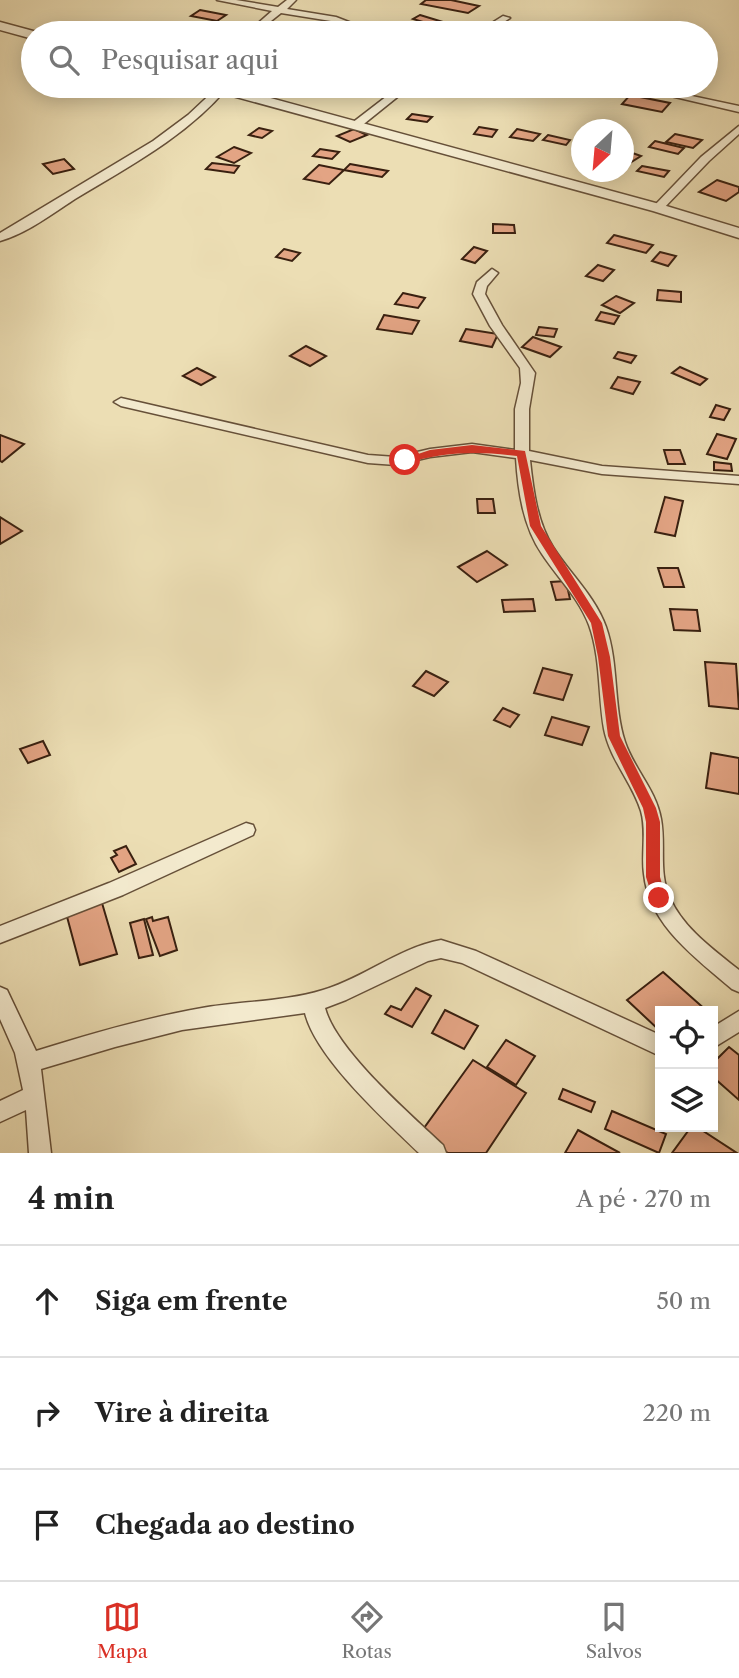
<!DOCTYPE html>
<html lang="pt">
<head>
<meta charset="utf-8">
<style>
  :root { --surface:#fff; --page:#f6f6f6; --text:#222; --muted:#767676; --line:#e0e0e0; --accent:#d93025 }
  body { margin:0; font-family:"Libre Caslon Text",serif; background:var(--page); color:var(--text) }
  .controls { position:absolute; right:21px; bottom:21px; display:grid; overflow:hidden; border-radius:0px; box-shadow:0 4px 18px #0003 }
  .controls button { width:63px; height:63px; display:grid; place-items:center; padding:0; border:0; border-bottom:2px solid var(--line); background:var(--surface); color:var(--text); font:35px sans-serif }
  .compass { position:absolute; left:571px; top:119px; width:63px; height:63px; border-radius:50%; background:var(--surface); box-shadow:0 4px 18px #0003; rotate:206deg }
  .stop { position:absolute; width:21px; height:21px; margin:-16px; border:5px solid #d93025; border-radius:50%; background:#fff }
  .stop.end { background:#d93025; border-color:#fff; box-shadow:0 2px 7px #0008 }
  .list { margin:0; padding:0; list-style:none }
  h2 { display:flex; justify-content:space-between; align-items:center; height:91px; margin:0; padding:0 28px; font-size:30px }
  h2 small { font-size:23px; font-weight:400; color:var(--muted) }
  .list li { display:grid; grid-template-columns:46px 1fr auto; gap:21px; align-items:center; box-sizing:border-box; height:112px; padding:0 28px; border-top:2px solid var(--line) }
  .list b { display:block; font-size:26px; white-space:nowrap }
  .list em { font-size:23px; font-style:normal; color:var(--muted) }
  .icon { flex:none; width:38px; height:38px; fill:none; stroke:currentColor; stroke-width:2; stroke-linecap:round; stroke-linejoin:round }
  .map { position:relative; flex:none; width:739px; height:1153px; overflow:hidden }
  .search { position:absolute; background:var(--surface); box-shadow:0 4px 18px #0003; left:21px; right:21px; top:21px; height:77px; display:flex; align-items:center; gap:18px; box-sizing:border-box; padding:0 24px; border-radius:38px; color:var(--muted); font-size:26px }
  .sheet { height:427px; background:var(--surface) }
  nav { display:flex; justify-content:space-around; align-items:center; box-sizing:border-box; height:98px; border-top:2px solid var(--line); background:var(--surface); font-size:19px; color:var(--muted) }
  nav a { display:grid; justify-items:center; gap:4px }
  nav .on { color:var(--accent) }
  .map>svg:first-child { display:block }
  .building { fill:#e3a484; stroke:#392010; stroke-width:2 }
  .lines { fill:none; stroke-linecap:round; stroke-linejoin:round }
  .minor-casing { stroke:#665039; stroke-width:3 }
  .tertiary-casing { stroke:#665039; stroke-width:3 }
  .minor { fill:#f3eace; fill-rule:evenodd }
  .tertiary { fill:#f3eace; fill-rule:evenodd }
  .route { fill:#d93025 }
</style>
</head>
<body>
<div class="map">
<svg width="739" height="1153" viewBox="0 0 739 1153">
  <rect width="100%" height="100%" fill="#ecdeb4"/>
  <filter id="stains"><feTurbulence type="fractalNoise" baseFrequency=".00286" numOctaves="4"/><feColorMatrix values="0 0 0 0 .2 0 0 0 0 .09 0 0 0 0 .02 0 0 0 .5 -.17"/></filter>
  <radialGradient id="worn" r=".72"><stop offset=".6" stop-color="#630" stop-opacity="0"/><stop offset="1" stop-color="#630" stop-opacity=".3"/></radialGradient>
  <!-- building -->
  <g class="building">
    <path d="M 426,0 L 451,0 L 479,6 L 468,13 L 421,4 Z"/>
    <path d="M 200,10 L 226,15 L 217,21 L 191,16 Z"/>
    <path d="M 420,15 L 453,25 L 446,29 L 413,19 Z"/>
    <path d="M 187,26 L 204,28 L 198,33 L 178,33 Z"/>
    <path d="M 630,95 L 670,103 L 662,112 L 622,104 Z"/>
    <path d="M 412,114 L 432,117 L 427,122 L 407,119 Z"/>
    <path d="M 479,127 L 497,130 L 492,137 L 474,134 Z"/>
    <path d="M 259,128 L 272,131 L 262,138 L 249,135 Z"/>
    <path d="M 354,129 L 367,135 L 350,142 L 337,136 Z"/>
    <path d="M 517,129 L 540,134 L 533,141 L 510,137 Z"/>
    <path d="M 675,134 L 702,140 L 693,148 L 666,142 Z"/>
    <path d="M 548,135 L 570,140 L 566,145 L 543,140 Z"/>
    <path d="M 655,141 L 684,148 L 678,154 L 649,147 Z"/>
    <path d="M 234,147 L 251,153 L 234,163 L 217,157 Z"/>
    <path d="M 320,149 L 339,152 L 332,159 L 313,156 Z"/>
    <path d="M 624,150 L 641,156 L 628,164 L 624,162 Z"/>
    <path d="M 64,159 L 74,169 L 53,174 L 43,164 Z"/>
    <path d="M 212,163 L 239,166 L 234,173 L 206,169 Z"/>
    <path d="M 350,164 L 388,171 L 382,177 L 344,170 Z"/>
    <path d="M 319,165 L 344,170 L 329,184 L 304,179 Z"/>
    <path d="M 642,166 L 669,171 L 664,177 L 637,171 Z"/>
    <path d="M 717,180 L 739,187 L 739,192 L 726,201 L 699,192 Z"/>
    <path d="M 493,224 L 514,225 L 515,233 L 493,233 Z"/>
    <path d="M 614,235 L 653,245 L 646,253 L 607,243 Z"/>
    <path d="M 474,247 L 487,251 L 475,263 L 462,259 Z"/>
    <path d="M 284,249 L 300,253 L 292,261 L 276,257 Z"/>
    <path d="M 660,252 L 676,256 L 668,266 L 652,261 Z"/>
    <path d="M 598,265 L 614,270 L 603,281 L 586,276 Z"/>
    <path d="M 658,290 L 681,292 L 681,302 L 657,300 Z"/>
    <path d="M 403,293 L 425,298 L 418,308 L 395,304 Z"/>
    <path d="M 616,296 L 634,303 L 620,313 L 602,305 Z"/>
    <path d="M 601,312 L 619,316 L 614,324 L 596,320 Z"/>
    <path d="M 384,315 L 419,321 L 412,334 L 377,329 Z"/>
    <path d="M 539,327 L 557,329 L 554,337 L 536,335 Z"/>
    <path d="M 466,329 L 498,334 L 492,347 L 460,341 Z"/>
    <path d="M 533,337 L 561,347 L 550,357 L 522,347 Z"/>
    <path d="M 306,346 L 326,356 L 310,366 L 290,356 Z"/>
    <path d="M 618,352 L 636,356 L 631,363 L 614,358 Z"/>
    <path d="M 680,367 L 707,379 L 700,385 L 672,373 Z"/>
    <path d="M 197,368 L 215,377 L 201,385 L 183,376 Z"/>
    <path d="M 618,377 L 640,382 L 633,394 L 611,388 Z"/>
    <path d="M 716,405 L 730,409 L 724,420 L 710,417 Z"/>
    <path d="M 717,434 L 736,439 L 727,459 L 707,454 Z"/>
    <path d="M 0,435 L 24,444 L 2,462 L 0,461 Z"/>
    <path d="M 664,450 L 680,450 L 685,464 L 668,464 Z"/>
    <path d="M 714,462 L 731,464 L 732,471 L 714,470 Z"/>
    <path d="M 665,497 L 683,501 L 675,536 L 655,532 Z"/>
    <path d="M 477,499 L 493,499 L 495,513 L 478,513 Z"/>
    <path d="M 0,517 L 22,531 L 0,544 Z"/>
    <path d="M 487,551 L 507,565 L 477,582 L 458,567 Z"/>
    <path d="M 658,568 L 678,568 L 684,587 L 664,587 Z"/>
    <path d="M 566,581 L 570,599 L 556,600 L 551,582 Z"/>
    <path d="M 533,599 L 535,611 L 504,612 L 502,600 Z"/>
    <path d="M 670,609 L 697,610 L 700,631 L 674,630 Z"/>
    <path d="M 705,662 L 736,664 L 739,709 L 709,706 Z"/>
    <path d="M 543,668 L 572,675 L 563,700 L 534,693 Z"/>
    <path d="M 426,671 L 448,682 L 434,696 L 413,686 Z"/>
    <path d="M 503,708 L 519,715 L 510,727 L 494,720 Z"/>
    <path d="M 552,717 L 589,727 L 582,745 L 545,735 Z"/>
    <path d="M 43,741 L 50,755 L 28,763 L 20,749 Z"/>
    <path d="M 711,753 L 739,758 L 739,794 L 706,788 Z"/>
    <path d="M 126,846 L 136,864 L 119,872 L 111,858 L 117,855 L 114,851 Z"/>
    <path d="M 102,903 L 117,954 L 80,965 L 66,913 Z"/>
    <path d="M 152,917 L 153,921 L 168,917 L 177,950 L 160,956 L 146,919 Z"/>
    <path d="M 144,919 L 153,955 L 139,958 L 130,923 Z"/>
    <path d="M 663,972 L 707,1011 L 660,1011 L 660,1031 L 627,1000 Z"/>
    <path d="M 416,988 L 431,996 L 412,1027 L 385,1014 L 391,1006 L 401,1010 Z"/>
    <path d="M 445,1010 L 478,1026 L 464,1049 L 432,1033 Z"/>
    <path d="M 506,1040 L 535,1056 L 516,1085 L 487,1067 Z"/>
    <path d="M 729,1047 L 739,1055 L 739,1100 L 713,1077 L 713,1063 Z"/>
    <path d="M 473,1060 L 526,1093 L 486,1153 L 448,1153 L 419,1135 Z"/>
    <path d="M 563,1089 L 595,1102 L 591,1112 L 559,1099 Z"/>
    <path d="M 612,1111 L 666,1134 L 659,1153 L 605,1129 Z"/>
    <path d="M 691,1127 L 697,1127 L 737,1153 L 672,1153 Z"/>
    <path d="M 578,1130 L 620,1153 L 565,1153 Z"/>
  </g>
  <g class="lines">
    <!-- minor casing -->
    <g class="minor-casing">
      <g id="minor">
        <path d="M 217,0 L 236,0 L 278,7 L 287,0 L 296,0 L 287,9 L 336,17 L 377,33 L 364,33 L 331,21 L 281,13 L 256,33 L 247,33 L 272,11 Z"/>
        <path d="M 503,16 L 510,18 L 487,33 L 476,33 Z"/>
        <path d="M 219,86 L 227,88 C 187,136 128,167 75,199 C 52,214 27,233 0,241 L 0,233 L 153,141 L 188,115 Z"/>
        <path d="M 400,86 L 411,86 L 360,127 L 352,127 L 352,123 Z"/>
        <path d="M 628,86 L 645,86 L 739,106 L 739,112 Z"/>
        <path d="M 739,126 L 739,134 L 709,161 L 662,210 L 654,210 L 654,206 L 701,157 Z"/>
        <path d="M 492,269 L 498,273 L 487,286 L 485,294 L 502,325 L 535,373 L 529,409 L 529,451 L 602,466 L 739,476 L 739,484 L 602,474 L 530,460 C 533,489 537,522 553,547 C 570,574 595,596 606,627 C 619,664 613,705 625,742 C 634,769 656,790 661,819 C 666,846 658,872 670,898 C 683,928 714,950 739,970 L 739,992 L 732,989 C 696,958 649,925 644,874 C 641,853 647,832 641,811 C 632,782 610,760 604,729 C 598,695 601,658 589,625 C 579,598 557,577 542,554 C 523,526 518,491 516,458 L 472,452 L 430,457 L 396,465 L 368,463 L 121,406 L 114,402 L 121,398 L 368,455 L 396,457 L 430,449 L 472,444 L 515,450 L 515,409 L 521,383 L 520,368 L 490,326 L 473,294 L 477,282 Z"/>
        <path d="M 246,823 L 253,825 L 255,830 L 253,835 L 123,895 L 0,943 L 0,926 L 109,883 Z"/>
        <path d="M 441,940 L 476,951 L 660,1035 L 660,1056 L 462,963 L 441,958 L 428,961 L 346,1000 L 325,1008 C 336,1050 410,1114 443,1145 L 446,1153 L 419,1153 C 385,1120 316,1058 305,1013 L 182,1030 L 115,1047 L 41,1069 L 51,1153 L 29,1153 L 26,1110 L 0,1122 L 0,1101 L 23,1090 L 15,1053 L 0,1019 L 0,987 L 7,990 L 36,1051 C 90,1034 145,1018 202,1008 C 242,1001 284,1002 323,990 C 364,978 398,948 441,940 Z"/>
        <path d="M 739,1011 L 739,1032 L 713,1048 L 713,1027 Z"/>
      </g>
    </g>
    <!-- tertiary casing -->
    <g class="tertiary-casing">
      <g id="tertiary">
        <path d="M 0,22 L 37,32 L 38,33 L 33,33 L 33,39 L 0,30 Z"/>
        <path d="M 206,86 L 226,86 L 663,205 L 739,228 L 739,238 L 653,211 L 207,89 Z"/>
      </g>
    </g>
    <!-- minor -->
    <use href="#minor" class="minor"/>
    <!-- tertiary -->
    <use href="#tertiary" class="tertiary"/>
  </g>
  <!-- route -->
  <path class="route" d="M 472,445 L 525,451 L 541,526 L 602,623 L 610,657 L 620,736 L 656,808 L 660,822 L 660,877 L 666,898 L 664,902 L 654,902 L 646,877 L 646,822 L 643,808 L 608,736 L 598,657 L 591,623 L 530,526 L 517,456 C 474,451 448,452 405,463 L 400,460 L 430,450 Z"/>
  <rect width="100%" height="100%" filter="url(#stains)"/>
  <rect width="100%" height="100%" fill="url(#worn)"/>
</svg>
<div class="controls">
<button><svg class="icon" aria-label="locate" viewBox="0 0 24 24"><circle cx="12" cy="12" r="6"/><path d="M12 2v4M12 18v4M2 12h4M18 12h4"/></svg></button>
<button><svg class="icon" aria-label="layers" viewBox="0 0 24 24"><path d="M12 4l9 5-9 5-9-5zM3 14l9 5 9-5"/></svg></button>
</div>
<svg class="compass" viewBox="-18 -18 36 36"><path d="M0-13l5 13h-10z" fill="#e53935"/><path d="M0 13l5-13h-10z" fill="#767676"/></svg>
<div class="stop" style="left:405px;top:460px"></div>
<div class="stop end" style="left:659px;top:898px"></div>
<div class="search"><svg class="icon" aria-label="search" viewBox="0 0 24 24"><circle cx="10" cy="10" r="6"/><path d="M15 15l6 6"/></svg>Pesquisar aqui</div>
</div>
<section class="sheet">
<h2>4 min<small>A pé · 270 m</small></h2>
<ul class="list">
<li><svg class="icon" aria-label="ahead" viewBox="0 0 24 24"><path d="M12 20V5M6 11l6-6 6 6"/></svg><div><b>Siga em frente</b></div><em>50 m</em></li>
<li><svg class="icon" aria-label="right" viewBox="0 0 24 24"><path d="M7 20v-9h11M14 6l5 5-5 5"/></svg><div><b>Vire à direita</b></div><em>220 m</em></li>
<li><svg class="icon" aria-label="arrive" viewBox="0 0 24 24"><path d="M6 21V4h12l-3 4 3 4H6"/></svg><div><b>Chegada ao destino</b></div></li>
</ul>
</section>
<nav>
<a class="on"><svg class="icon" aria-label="map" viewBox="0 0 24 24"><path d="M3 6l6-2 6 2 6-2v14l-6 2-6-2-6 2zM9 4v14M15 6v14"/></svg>Mapa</a>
<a><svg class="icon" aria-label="directions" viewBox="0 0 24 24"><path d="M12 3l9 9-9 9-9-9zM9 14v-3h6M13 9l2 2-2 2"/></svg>Rotas</a>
<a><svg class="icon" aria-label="saved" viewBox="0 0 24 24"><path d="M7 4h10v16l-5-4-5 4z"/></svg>Salvos</a>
</nav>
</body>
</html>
